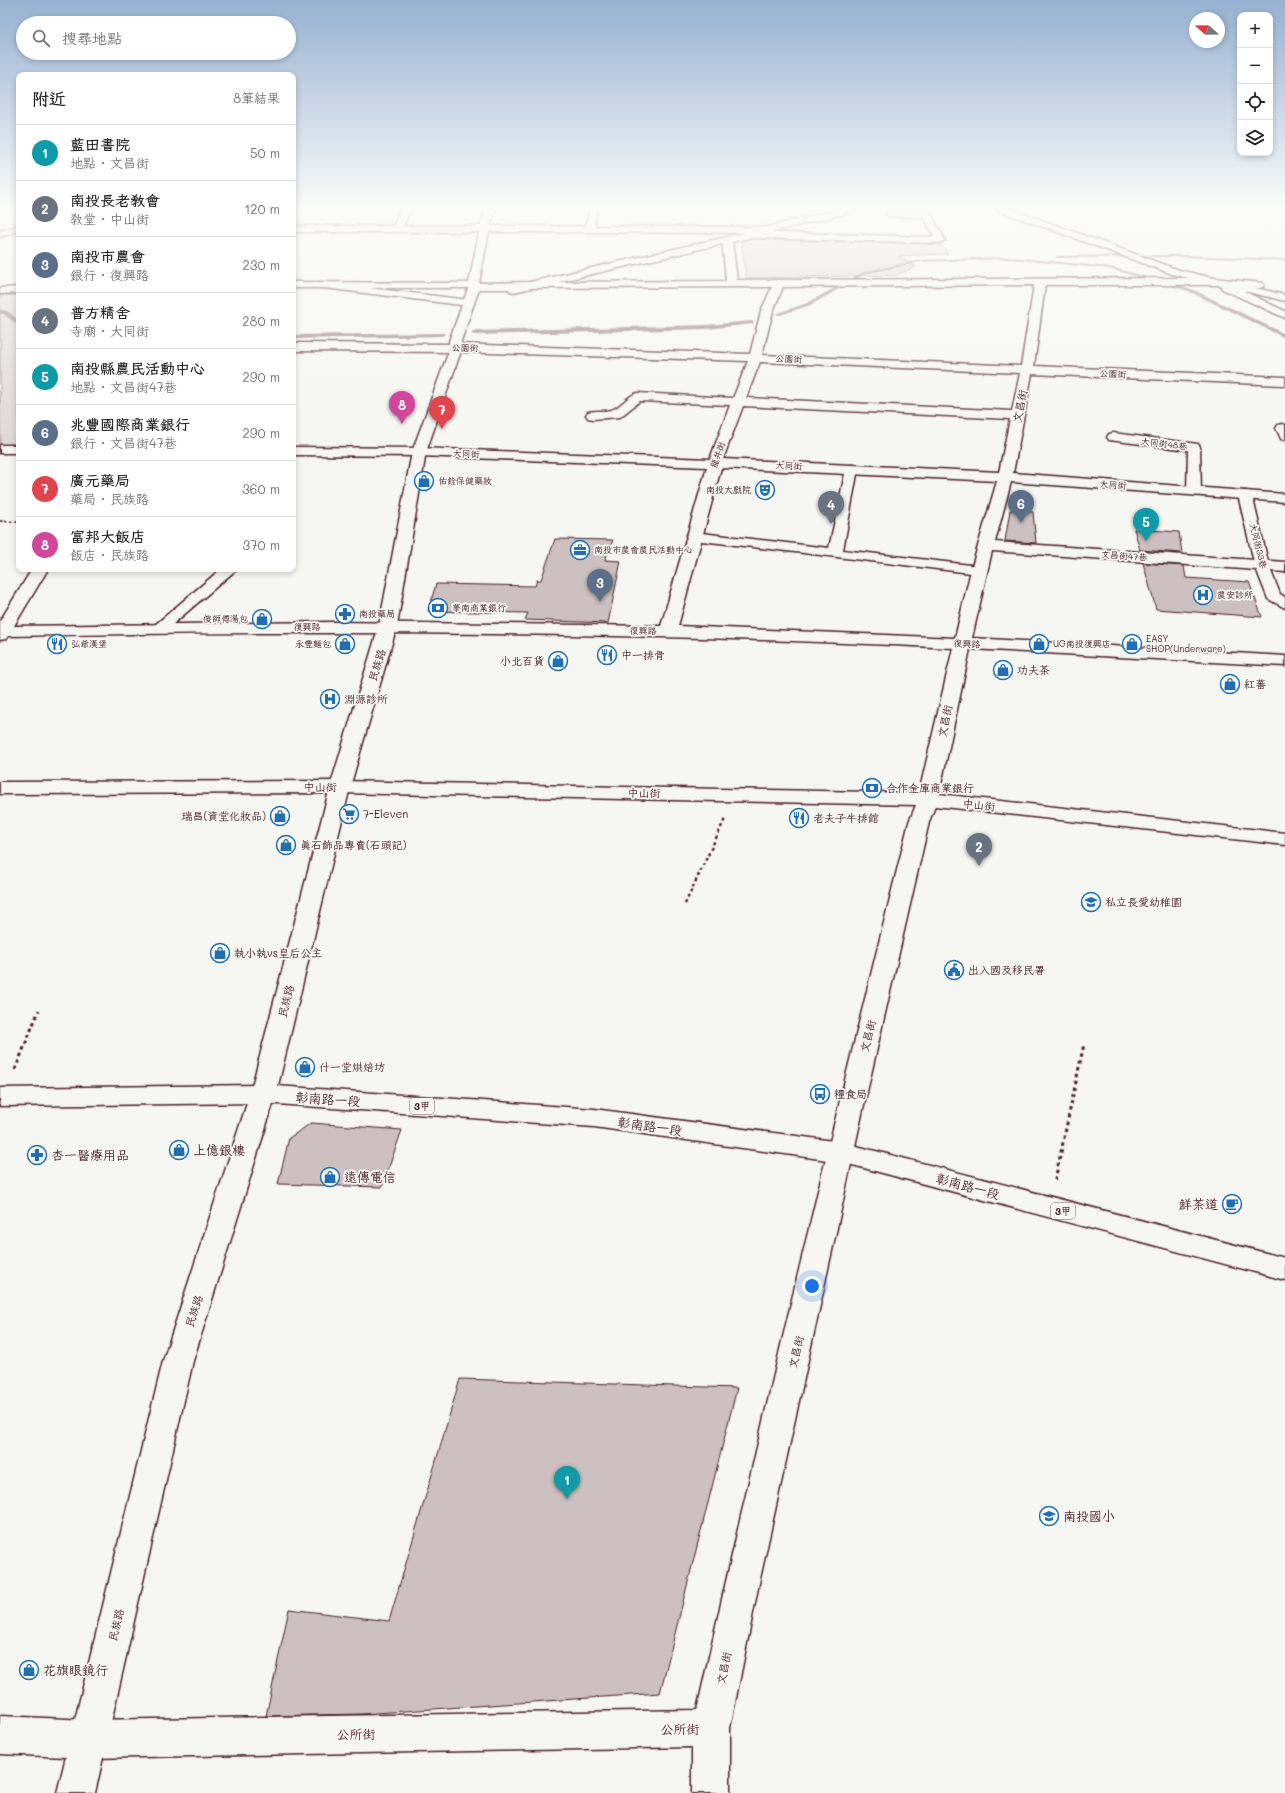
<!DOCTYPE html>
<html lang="zh-TW">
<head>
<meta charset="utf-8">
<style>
  :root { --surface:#fff; --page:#f6f6f6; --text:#222; --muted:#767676; --line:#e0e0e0; --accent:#1f6fb2 }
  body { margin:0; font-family:Mali,"LXGW WenKai TC",sans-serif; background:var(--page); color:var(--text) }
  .controls { position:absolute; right:12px; top:12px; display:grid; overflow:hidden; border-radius:8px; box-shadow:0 2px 6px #0003 }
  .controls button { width:36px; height:36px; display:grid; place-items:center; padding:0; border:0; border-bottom:1px solid var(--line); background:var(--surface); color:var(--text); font:20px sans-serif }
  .compass { position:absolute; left:1189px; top:12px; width:36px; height:36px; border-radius:50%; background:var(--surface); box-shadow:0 2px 6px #0003; rotate:290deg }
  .you { position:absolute; left:812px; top:1286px; width:14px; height:14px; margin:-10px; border:3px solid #fff; border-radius:50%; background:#1a73e8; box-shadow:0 0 0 6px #1a73e833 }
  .badge { display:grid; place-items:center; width:26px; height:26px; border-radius:50%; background:var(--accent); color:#fff; font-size:13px; font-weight:700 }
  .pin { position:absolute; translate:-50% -33px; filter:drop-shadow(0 1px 2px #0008) }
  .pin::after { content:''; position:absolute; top:21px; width:14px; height:12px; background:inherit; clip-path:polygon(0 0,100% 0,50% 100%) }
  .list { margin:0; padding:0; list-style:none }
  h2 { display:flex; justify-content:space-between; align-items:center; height:52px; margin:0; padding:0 16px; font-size:17px }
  h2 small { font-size:13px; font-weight:400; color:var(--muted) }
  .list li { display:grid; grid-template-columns:26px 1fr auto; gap:12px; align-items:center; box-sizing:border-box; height:56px; padding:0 16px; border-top:1px solid var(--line) }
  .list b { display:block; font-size:15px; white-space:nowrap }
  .list p { margin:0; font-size:13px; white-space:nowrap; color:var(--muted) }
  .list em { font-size:13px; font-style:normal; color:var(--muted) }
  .icon { flex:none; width:22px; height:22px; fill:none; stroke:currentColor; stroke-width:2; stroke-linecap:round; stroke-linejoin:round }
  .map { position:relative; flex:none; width:1285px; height:1793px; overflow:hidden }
  .search { position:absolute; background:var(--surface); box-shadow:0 2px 6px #0003; left:16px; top:16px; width:280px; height:44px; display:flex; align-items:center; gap:10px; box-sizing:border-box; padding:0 14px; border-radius:22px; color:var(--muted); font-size:15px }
  .panel { position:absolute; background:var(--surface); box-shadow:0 2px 6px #0003; left:16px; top:72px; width:280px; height:500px; border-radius:8px }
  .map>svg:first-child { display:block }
  .green { fill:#ddd6d5; stroke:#947a80 }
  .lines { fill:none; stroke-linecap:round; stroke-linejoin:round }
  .stream { fill:#8e747a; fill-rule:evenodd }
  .building { fill:#ccc1c0; stroke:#4a1f2b }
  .lane-casing { stroke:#4a1f2b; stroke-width:3 }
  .street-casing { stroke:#4a1f2b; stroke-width:3 }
  .secondary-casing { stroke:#4a1f2b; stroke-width:3 }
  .primary-casing { stroke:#4a1f2b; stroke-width:3 }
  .path-far2 { stroke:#4a1f2b; stroke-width:2; stroke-dasharray:2.5 2.5; stroke-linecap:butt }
  .path-far1 { stroke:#4a1f2b; stroke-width:2.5; stroke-dasharray:3 3; stroke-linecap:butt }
  .path { stroke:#4a1f2b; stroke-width:3; stroke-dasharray:3.5 3.5; stroke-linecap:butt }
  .lane { fill:#f6f6f2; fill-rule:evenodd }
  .street { fill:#f6f6f2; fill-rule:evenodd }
  .secondary { fill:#f6f6f2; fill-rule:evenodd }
  .primary { fill:#f6f6f2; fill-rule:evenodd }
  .labels { text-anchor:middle; stroke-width:3.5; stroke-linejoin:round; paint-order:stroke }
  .far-street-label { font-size:9px; fill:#4a1f2b; stroke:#f6f6f2 }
  .far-poi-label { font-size:9px; fill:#4a1f2b; stroke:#f6f6f2; text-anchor:start }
  .shield { fill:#f6f6f2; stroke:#7e6067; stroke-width:1 }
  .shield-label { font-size:10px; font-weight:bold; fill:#4a1f2b }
  .street-label { font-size:11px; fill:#4a1f2b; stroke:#f6f6f2 }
  .poi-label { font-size:11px; fill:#4a1f2b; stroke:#f6f6f2; text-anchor:start }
  .near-street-label { font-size:13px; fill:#4a1f2b; stroke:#f6f6f2 }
  .near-poi-label { font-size:13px; fill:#4a1f2b; stroke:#f6f6f2; text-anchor:start }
</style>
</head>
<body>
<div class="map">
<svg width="1285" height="1793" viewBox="0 0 1285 1793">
  <rect width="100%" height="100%" fill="#f6f6f2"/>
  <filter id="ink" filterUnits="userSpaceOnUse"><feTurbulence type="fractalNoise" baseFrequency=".025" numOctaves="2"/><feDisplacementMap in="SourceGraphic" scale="8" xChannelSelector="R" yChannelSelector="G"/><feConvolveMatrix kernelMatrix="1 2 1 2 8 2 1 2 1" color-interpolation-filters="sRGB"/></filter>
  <g filter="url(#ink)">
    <!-- green -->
    <g class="green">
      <path d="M 757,238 L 912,243 L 942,245 L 948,254 L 898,256 L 916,267 L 897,275 L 746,278 L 741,239 Z"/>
      <rect x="0" y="295" width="19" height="150"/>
    </g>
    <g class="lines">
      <!-- stream -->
      <g class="stream">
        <path d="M 1182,255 L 1285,259 L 1285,261 L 1182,257 L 1057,258 L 1055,257 L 1057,256 Z"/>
        <path d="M 1011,257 L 1110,267 L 1192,289 L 1285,334 L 1285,338 L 1188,291 L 1110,269 L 1011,259 L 920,262 L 865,274 L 811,305 L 780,315 L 775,314 L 807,303 L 863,272 L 920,260 Z"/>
        <path d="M 0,310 L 7,311 L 19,321 L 19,326 L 4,314 L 0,314 Z"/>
        <path d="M 751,321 L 754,323 L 753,324 L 706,329 L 474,335 L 471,333 L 474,331 L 706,325 Z"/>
        <path d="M 444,333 L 445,334 L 442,336 L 293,339 L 293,335 Z"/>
      </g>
    </g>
    <!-- building -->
    <g class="building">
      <path d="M 1010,510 L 1033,512 L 1036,543 L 1005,541 Z"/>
      <path d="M 1134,529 L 1179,532 L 1182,553 L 1140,550 Z"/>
      <path d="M 555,539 L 613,540 L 605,560 L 621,561 L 608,623 L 525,620 L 528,613 L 428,611 L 436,584 L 535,586 L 537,580 L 541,580 Z"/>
      <path d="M 1143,563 L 1184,566 L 1186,578 L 1249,582 L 1262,617 L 1156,609 Z"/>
      <path d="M 311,1123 L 402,1130 L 382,1187 L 278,1184 L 289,1138 Z"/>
      <path d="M 460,1379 L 737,1388 L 660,1693 L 362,1714 L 266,1716 L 289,1609 L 389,1621 Z"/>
    </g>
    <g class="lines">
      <!-- lane casing -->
      <g class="lane-casing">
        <g id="lane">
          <path d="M 589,208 L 597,208 L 594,229 L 590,232 L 586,229 Z"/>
          <path d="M 891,211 L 930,212 L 945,240 L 940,243 L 749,238 L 744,235 L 749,232 L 934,237 L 924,217 L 888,216 L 887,214 L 888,212 Z"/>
          <path d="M 19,225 L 19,231 L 0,237 L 0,231 Z"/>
          <path d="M 319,282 L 469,300 L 474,303 L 469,306 L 316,287 L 314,285 Z"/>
          <path d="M 1282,424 L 1285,425 L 1285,440 L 1281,439 L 1276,428 L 1278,425 Z"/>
          <path d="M 1113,433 L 1198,444 L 1200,447 L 1201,491 L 1199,494 L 1189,494 L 1187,491 L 1188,450 L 1109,440 L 1107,437 L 1109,434 Z"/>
          <path d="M 852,465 L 857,466 L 858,469 L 843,550 L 979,566 L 984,567 L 986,570 L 984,573 L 979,574 L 693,540 L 688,539 L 686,536 L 688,533 L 693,532 L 829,548 L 846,469 L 847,466 Z"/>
          <path d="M 1245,491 L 1250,492 L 1252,495 L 1269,566 L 1280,594 L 1285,597 L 1285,608 L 1268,599 L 1255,566 L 1238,495 L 1240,492 Z"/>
          <path d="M 221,569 L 237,569 L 166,630 L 161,632 L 156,630 L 153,627 L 156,624 Z"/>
        </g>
      </g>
      <!-- street casing -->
      <g class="street-casing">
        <g id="street">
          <path d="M 401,208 L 411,208 L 403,226 L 480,226 L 486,208 L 496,208 L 490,226 L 768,227 L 773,230 L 768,233 L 489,232 L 478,288 L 293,288 L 293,282 L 469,283 L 479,232 L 293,232 L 293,226 L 393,226 Z"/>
          <path d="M 727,237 L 732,240 L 737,280 L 1213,278 L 1263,283 L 1264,285 L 1263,287 L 1259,288 L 1233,286 L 1285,311 L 1285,318 L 1222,289 L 1221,287 L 1222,285 L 1045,285 L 1034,366 L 1285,377 L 1285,385 L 1032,374 L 1013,473 L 1285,494 L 1285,502 L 1011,482 L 995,542 L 1285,562 L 1285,572 L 992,551 L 972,638 L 1285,656 L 1285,666 L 970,649 L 939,794 L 1285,833 L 1285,845 L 935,806 L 929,822 L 864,1105 L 758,1588 L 730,1728 L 730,1793 L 692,1793 L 692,1747 L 89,1758 L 0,1754 L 0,1716 L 89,1720 L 697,1710 C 763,1413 835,1117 909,822 L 916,805 L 340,793 L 0,794 L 0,782 L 340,781 L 919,793 L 953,648 C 638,632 323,630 8,636 L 6,639 L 0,640 L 0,621 L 32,569 L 48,569 L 14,626 L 333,622 L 661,626 L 707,467 L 419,456 L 293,455 L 293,447 L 419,448 L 710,459 L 730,405 L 640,401 L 620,417 L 593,419 L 588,418 L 586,415 L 588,412 C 596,410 603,412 611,410 C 620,408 627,396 637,393 L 733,398 L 748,361 L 456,352 L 293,351 L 293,343 L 456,344 L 750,354 L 761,311 L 772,287 L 529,288 L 524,285 L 529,282 L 726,281 L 722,240 ZM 1034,285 L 1021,366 L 762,355 L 773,311 L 783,287 ZM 760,362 L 1020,373 L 1012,411 L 746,398 ZM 743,406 L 1010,419 L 999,472 L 723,459 ZM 721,468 L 997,481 L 971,570 L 955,638 L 678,626 Z"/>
          <path d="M 19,287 L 19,293 L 0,294 L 0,288 Z"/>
          <rect x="0" y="445" width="19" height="8"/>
        </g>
      </g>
      <!-- secondary casing -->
      <g class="secondary-casing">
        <path id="secondary" d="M 844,208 L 860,208 L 858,210 L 749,238 L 514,292 L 510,291 L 509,289 L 479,289 L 461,341 L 462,348 L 426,452 L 397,626 L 350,787 L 276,1094 L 193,1361 L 95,1793 L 57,1793 L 163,1361 L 250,1094 L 330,787 L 379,626 L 412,452 L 450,348 L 449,341 L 469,286 L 474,283 L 530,282 L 748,232 Z"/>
      </g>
      <!-- primary casing -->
      <g class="primary-casing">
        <g id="primary">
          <path d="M 995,208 L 1009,208 L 1179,270 L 1285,295 L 1285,301 L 1172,274 L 997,210 Z"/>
          <path d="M 263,1085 L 594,1109 L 841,1142 L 1285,1258 L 1285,1280 L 841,1162 L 594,1127 L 263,1103 L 0,1106 L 0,1088 Z"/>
        </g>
      </g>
      <!-- path-far2 -->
      <path class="path-far2" d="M 0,521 L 19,522"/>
      <!-- path-far1 -->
      <path class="path-far1" d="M 685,904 L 725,819"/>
      <!-- path -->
      <g class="path">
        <path d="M 15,1070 L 39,1010"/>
        <path d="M 1055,1180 L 1084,1044"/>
      </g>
      <!-- lane -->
      <use href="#lane" class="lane"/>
      <!-- street -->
      <use href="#street" class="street"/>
      <!-- secondary -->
      <use href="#secondary" class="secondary"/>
      <!-- primary -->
      <use href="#primary" class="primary"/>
    </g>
  </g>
  <!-- sky -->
  <linearGradient id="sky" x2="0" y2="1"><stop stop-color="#96b1d1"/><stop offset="0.45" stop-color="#fbfbf9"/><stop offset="1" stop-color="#fbfbf9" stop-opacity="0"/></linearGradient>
  <rect width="1285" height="459" fill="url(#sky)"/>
  <!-- icons -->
  <defs>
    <g id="shop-ring" transform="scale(1)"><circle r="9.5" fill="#f6f6f2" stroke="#1f6fb2" stroke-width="1.5"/><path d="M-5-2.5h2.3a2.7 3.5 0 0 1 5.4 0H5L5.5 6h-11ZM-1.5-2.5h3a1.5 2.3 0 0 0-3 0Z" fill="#1f6fb2"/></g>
    <g id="theatre-ring" transform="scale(1)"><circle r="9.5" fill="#f6f6f2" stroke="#1f6fb2" stroke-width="1.5"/><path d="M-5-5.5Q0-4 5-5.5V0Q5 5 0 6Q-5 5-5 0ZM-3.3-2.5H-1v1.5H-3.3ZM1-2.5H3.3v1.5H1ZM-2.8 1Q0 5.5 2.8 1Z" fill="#1f6fb2"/></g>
    <g id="office-ring" transform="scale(1)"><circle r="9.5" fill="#f6f6f2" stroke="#1f6fb2" stroke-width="1.5"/><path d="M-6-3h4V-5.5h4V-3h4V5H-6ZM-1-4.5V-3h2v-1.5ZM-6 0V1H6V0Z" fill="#1f6fb2"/></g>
    <g id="hospital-ring" transform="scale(1)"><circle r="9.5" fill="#f6f6f2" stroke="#1f6fb2" stroke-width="1.5"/><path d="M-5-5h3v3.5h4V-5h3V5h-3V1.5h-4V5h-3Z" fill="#1f6fb2"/></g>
    <g id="bank-ring" transform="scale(1)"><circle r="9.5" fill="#f6f6f2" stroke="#1f6fb2" stroke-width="1.5"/><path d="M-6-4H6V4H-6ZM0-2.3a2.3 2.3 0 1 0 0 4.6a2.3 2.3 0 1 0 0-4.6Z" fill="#1f6fb2"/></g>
    <g id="pharmacy-ring" transform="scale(1)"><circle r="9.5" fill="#f6f6f2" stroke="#1f6fb2" stroke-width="1.5"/><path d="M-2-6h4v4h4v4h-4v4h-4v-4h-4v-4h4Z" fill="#1f6fb2"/></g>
    <g id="restaurant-ring" transform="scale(1)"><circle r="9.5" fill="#f6f6f2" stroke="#1f6fb2" stroke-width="1.5"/><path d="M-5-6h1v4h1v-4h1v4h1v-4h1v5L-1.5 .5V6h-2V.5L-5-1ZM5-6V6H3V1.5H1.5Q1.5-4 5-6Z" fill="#1f6fb2"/></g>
    <g id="supermarket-ring" transform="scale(1)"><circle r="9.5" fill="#f6f6f2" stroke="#1f6fb2" stroke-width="1.5"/><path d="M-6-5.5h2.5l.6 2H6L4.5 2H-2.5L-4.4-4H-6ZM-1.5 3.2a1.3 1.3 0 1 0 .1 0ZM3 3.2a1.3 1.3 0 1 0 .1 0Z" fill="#1f6fb2"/></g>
    <g id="school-ring" transform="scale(1)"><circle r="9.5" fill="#f6f6f2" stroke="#1f6fb2" stroke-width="1.5"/><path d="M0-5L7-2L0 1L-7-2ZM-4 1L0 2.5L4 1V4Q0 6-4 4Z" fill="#1f6fb2"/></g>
    <g id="civic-ring" transform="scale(1)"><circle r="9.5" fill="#f6f6f2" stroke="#1f6fb2" stroke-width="1.5"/><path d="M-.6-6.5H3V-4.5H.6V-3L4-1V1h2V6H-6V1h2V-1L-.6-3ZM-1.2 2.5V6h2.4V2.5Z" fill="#1f6fb2"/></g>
    <g id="bus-ring" transform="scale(1)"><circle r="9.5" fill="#f6f6f2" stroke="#1f6fb2" stroke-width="1.5"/><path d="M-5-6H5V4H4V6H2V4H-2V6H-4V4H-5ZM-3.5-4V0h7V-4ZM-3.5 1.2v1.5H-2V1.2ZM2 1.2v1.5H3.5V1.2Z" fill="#1f6fb2"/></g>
    <g id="cafe-ring" transform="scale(1)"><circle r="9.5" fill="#f6f6f2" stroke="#1f6fb2" stroke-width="1.5"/><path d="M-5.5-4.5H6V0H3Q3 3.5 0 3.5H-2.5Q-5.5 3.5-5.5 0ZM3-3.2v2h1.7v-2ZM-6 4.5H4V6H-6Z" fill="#1f6fb2"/></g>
  </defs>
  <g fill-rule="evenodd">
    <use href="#shop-ring" x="424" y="481"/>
    <use href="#theatre-ring" x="765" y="490"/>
    <use href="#office-ring" x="580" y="550"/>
    <use href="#hospital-ring" x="1203" y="595"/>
    <use href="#bank-ring" x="438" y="608"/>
    <use href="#pharmacy-ring" x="345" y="614"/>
    <use href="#shop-ring" x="262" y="619"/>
    <use href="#restaurant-ring" x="57" y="644"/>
    <use href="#shop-ring" x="345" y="644"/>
    <use href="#shop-ring" x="1039" y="644"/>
    <use href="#shop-ring" x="1132" y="644"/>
    <use href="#restaurant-ring" x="607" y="655"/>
    <use href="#shop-ring" x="558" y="661"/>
    <use href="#shop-ring" x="1003" y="670"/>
    <use href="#shop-ring" x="1230" y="684"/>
    <use href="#hospital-ring" x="330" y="699"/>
    <use href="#bank-ring" x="872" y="788"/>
    <use href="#supermarket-ring" x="349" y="814"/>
    <use href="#shop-ring" x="280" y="816"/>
    <use href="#restaurant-ring" x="799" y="818"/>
    <use href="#shop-ring" x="286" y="845"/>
    <use href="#school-ring" x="1091" y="902"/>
    <use href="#shop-ring" x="220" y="953"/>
    <use href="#civic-ring" x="954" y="970"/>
    <use href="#shop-ring" x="305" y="1067"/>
    <use href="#bus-ring" x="820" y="1094"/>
    <use href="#shop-ring" x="179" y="1150"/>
    <use href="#pharmacy-ring" x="37" y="1155"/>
    <use href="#shop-ring" x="330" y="1177"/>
    <use href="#cafe-ring" x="1232" y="1204"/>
    <use href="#school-ring" x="1049" y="1516"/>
    <use href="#shop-ring" x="29" y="1670"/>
  </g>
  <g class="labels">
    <!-- far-street labels -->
    <g class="far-street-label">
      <text transform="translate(465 348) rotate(1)" y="3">公園街</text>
      <text transform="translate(789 359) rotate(3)" y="3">公園街</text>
      <text transform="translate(1113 374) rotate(3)" y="3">公園街</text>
      <text transform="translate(1164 444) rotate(7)" y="3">大同街48巷</text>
      <text transform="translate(466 454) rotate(2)" y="3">大同街</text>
      <text transform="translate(718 455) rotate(-70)" y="3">龍井街</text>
      <text transform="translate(789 466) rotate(3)" y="3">大同街</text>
      <text transform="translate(1113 485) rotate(4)" y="3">大同街</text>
      <text transform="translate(1258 546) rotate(76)" y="3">大同街33巷</text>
      <text transform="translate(1124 556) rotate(4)" y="3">文昌街47巷</text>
      <text x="307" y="630">復興路</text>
      <text transform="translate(643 631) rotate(1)" y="3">復興路</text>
      <text transform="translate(967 644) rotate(3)" y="3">復興路</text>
    </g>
    <!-- far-poi labels -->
    <g class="far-poi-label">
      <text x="438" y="484">佑銓保健藥妝</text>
      <text x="751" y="493" text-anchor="end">南投大戲院</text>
      <text x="594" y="553">南投市農會農民活動中心</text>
      <text x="1217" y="598">農安診所</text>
      <text x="452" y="611">華南商業銀行</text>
      <text x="359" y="617">南投藥局</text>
      <text x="248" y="622" text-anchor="end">傻師傅湯包</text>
      <text x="1146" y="642">EASY<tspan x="1146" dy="10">SHOP(Underware)</tspan></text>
      <text x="71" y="647">弘爺漢堡</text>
      <text x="331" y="647" text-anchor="end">永豐麵包</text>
      <text x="1053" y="647">UG南投復興店</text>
    </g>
    <!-- shield labels -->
    <g class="shield">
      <rect x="410" y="1098" width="24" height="16" rx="3"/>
      <rect x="1051" y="1203" width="24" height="16" rx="3"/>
    </g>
    <g class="shield-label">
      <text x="422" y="1110">3甲</text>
      <text x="1063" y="1215">3甲</text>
    </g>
    <!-- street labels -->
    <g class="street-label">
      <text transform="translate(1020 406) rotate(-79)" y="4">文昌街</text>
      <text transform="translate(377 665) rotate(-73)" y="4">民族路</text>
      <text transform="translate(945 721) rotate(-78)" y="4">文昌街</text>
      <text x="320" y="791">中山街</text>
      <text transform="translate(644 793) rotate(1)" y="4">中山街</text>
      <text transform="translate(979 805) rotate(6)" y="4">中山街</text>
      <text transform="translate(286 1001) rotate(-76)" y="4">民族路</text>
      <text transform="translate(868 1036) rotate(-76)" y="4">文昌街</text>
      <text transform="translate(194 1311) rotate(-72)" y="4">民族路</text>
      <text transform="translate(796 1352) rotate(-77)" y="4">文昌街</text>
      <text transform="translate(116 1625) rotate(-77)" y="4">民族路</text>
      <text transform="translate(724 1668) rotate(-78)" y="4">文昌街</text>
    </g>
    <!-- poi labels -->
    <g class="poi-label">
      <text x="621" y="659">中一排骨</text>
      <text x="544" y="665" text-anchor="end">小北百貨</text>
      <text x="1017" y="674">功夫茶</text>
      <text x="1244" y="688">紅蕃</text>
      <text x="344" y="703">淵源診所</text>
      <text x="886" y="792">合作金庫商業銀行</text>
      <text x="363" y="818">7-Eleven</text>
      <text x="266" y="820" text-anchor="end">瑞昌(資堂化妝品)</text>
      <text x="813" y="822">老夫子牛排館</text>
      <text x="300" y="849">真石飾品專賣(石頭記)</text>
      <text x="1105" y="906">私立長愛幼稚園</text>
      <text x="234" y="957">執小執vs皇后公主</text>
      <text x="968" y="974">出入國及移民署</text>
      <text x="319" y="1071">什一堂烘焙坊</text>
      <text x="834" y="1098">糧食局</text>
    </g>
    <!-- near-street labels -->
    <g class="near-street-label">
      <text transform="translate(328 1099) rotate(4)" y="5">彰南路一段</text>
      <text transform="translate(650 1126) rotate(8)" y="5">彰南路一段</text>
      <text transform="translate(968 1186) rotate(15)" y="5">彰南路一段</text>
      <text transform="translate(680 1729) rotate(-1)" y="5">公所街</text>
      <text transform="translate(356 1734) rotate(-1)" y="5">公所街</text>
    </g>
    <!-- near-poi labels -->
    <g class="near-poi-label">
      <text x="193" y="1155">上億銀樓</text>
      <text x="51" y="1160">杏一醫療用品</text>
      <text x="344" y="1182">遠傳電信</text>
      <text x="1218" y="1209" text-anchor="end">鮮茶道</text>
      <text x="1063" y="1521">南投國小</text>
      <text x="43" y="1675">花旗眼鏡行</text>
    </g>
  </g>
</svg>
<div class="controls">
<button>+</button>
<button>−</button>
<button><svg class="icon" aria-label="locate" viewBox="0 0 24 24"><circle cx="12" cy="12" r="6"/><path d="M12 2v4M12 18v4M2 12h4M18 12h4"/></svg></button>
<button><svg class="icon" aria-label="layers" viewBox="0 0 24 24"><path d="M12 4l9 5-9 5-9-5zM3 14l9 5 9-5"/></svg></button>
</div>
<svg class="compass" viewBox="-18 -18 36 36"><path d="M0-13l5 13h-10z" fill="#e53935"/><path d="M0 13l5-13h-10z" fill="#767676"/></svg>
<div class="you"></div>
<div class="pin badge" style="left:567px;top:1499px;background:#0f9aa8">1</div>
<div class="pin badge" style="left:979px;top:866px;background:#6b7280">2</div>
<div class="pin badge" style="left:600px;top:602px;background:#5c6f8a">3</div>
<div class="pin badge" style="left:831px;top:524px;background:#6b7280">4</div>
<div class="pin badge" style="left:1146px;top:541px;background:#0f9aa8">5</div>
<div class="pin badge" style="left:1021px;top:523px;background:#5c6f8a">6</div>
<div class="pin badge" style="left:442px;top:429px;background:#e0444e">7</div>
<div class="pin badge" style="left:402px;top:424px;background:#d1479c">8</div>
<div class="search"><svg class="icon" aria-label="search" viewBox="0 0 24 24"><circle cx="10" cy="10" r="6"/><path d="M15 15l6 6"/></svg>搜尋地點</div>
<section class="panel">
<h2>附近<small>8筆結果</small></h2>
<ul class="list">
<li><span class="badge" style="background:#0f9aa8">1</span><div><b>藍田書院</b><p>地點 · 文昌街</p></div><em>50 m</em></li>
<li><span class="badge" style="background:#6b7280">2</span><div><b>南投長老教會</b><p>教堂 · 中山街</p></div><em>120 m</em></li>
<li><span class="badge" style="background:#5c6f8a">3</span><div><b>南投市農會</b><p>銀行 · 復興路</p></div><em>230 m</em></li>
<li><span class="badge" style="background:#6b7280">4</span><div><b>普方精舍</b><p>寺廟 · 大同街</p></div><em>280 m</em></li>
<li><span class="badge" style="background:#0f9aa8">5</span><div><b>南投縣農民活動中心</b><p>地點 · 文昌街47巷</p></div><em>290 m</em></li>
<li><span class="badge" style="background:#5c6f8a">6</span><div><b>兆豐國際商業銀行</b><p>銀行 · 文昌街47巷</p></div><em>290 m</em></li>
<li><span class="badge" style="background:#e0444e">7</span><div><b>廣元藥局</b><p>藥局 · 民族路</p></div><em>360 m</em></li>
<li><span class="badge" style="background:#d1479c">8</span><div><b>富邦大飯店</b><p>飯店 · 民族路</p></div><em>370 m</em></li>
</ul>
</section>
</div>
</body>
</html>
